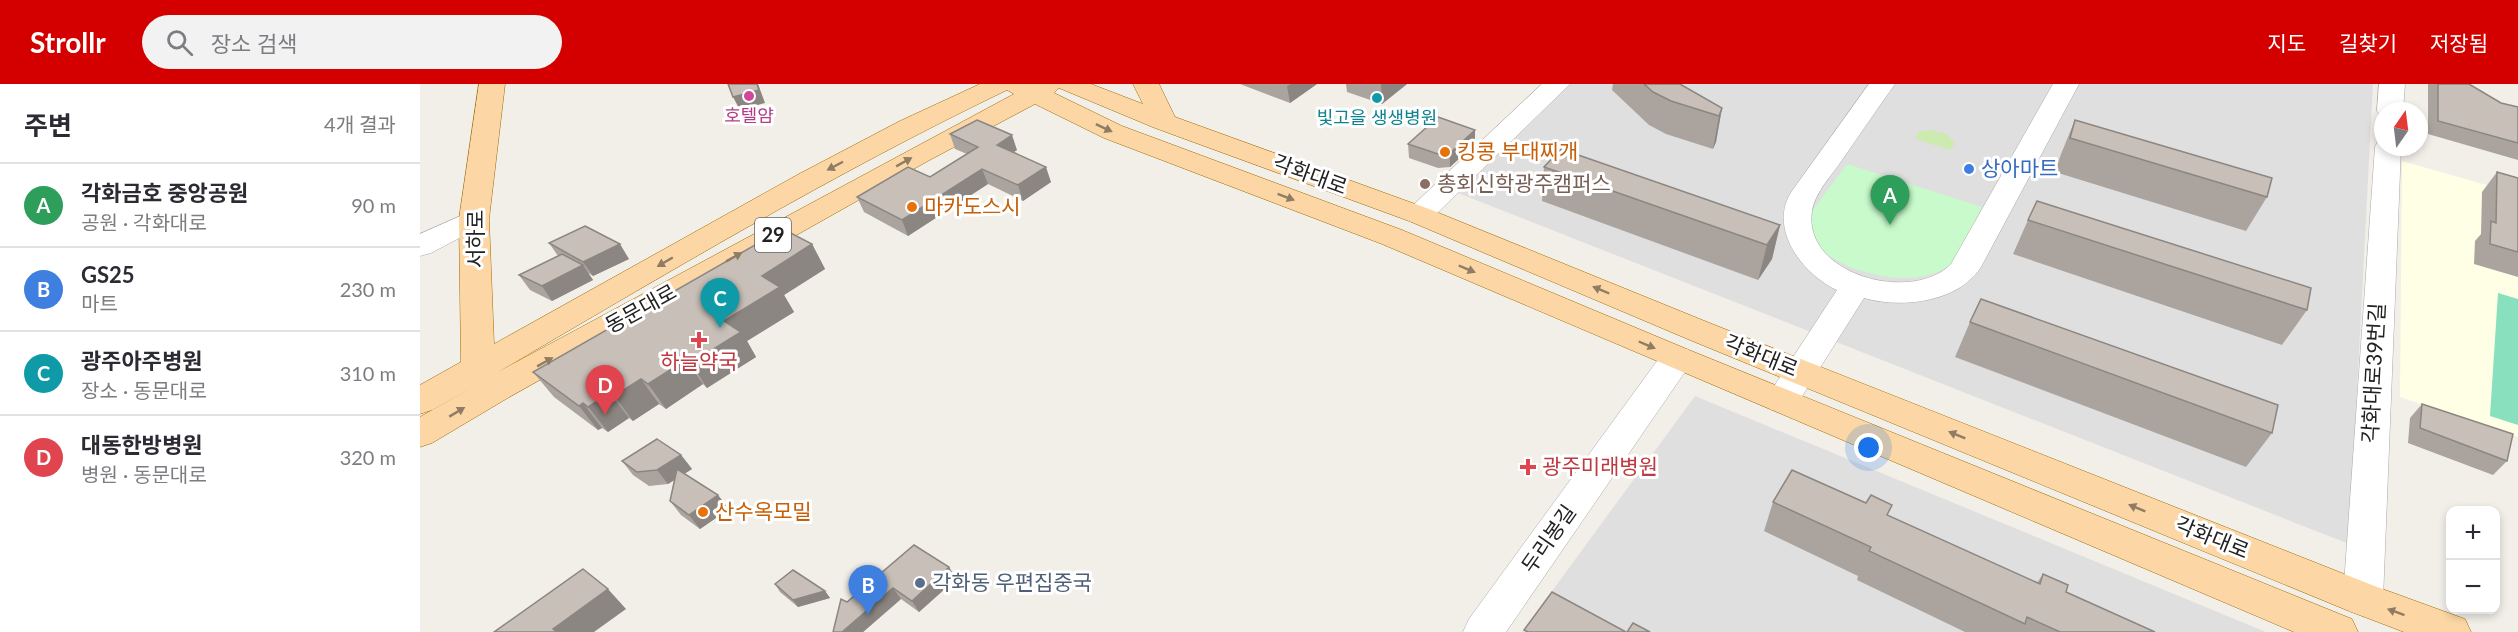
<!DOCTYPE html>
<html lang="ko">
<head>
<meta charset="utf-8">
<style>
  :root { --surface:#fff; --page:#f2f2f3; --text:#2b2b33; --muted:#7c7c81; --line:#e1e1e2; --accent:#d40000 }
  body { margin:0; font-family:Lato,"Noto Sans KR",sans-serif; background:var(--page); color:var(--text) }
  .controls { position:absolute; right:18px; bottom:18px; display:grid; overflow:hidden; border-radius:12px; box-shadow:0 3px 9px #0003 }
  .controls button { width:54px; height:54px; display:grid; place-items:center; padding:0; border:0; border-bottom:2px solid var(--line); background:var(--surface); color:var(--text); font:30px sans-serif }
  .compass { position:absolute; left:1954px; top:18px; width:54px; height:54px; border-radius:50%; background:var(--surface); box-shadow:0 3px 9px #0003; rotate:14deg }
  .you { position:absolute; left:1449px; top:364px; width:21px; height:21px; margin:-15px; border:4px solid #fff; border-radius:50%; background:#1a73e8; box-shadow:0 0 0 9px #1a73e833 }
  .badge { display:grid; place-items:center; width:39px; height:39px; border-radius:50%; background:var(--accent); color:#fff; font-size:20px; font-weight:700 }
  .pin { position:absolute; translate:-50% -50px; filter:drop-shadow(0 2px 3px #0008) }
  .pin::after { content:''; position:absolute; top:32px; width:21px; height:18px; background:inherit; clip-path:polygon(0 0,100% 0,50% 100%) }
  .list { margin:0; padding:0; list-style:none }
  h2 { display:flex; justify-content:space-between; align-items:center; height:78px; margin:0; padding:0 24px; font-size:26px }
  h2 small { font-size:20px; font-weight:400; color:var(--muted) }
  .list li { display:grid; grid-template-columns:39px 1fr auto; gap:18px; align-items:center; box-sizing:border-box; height:84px; padding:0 24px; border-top:2px solid var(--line) }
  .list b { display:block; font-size:22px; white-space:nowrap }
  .list p { margin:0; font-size:20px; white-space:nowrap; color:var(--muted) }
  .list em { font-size:20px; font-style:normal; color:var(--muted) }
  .icon { flex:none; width:33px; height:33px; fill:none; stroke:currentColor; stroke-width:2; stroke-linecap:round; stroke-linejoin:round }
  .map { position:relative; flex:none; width:2098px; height:548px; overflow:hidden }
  header { display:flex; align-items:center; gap:36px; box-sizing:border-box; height:84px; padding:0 30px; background:var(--accent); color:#fff }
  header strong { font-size:28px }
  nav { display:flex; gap:33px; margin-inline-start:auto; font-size:21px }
  .search { width:420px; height:54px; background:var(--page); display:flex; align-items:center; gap:15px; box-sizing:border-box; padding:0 21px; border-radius:33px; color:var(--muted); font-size:22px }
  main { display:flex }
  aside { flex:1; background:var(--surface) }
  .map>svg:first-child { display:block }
  .residential { fill:#e0dfdf }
  .education { fill:#ffffe5 }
  .grass { fill:#cdebb0 }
  .park { fill:#c8facc }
  .pitch { fill:#88e0be }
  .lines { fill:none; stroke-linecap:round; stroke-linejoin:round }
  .minor-casing { stroke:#a9a9a9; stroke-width:1 }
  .major-casing { stroke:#a06b00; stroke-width:1 }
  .minor { fill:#fff; fill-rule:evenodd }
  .major { fill:#fcd6a4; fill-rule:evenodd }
  .wall { fill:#aba49e }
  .shaded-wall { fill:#8b8681 }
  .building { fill:#c7bfb8; stroke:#8b8681; stroke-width:1.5 }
  .oneway { fill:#8f7c63 }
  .hotel-dot { fill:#d1479c; stroke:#fff; stroke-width:2 }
  .culture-dot { fill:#0f9aa8; stroke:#fff; stroke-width:2 }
  .food-dot { fill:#e8710a; stroke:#fff; stroke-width:2 }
  .shop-dot { fill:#3f7fe0; stroke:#fff; stroke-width:2 }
  .education-dot { fill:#8d6e63; stroke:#fff; stroke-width:2 }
  .health-dot { fill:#e0444e; stroke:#fff; stroke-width:2 }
  .service-dot { fill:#5c6f8a; stroke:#fff; stroke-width:2 }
  .labels { text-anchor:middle; stroke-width:6; stroke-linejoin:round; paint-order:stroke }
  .far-hotel-label { font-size:18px; fill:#b23c85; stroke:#fff }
  .far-culture-label { font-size:18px; fill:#0d838f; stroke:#fff }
  .shield { fill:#fff; stroke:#646464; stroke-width:1.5 }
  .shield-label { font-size:20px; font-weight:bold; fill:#222 }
  .food-label { font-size:21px; fill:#c56008; stroke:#fff; text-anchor:start }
  .shop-label { font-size:21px; fill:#366cbe; stroke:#fff; text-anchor:start }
  .street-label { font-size:21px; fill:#222; stroke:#fff }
  .education-label { font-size:21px; fill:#785e54; stroke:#fff; text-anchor:start }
  .health-label { font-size:21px; fill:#be3a42; stroke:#fff }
  .service-label { font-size:21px; fill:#4e5e75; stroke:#fff; text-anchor:start }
</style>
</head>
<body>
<header>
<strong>Strollr</strong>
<div class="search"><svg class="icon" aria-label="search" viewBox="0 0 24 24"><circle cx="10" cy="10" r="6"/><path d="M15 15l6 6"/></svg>장소 검색</div>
<nav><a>지도</a><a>길찾기</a><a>저장됨</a></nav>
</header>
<main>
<aside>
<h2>주변<small>4개 결과</small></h2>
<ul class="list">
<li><span class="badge" style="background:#2e9e5b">A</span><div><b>각화금호 중앙공원</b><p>공원 · 각화대로</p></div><em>90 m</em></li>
<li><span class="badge" style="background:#3f7fe0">B</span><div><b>GS25</b><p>마트</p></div><em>230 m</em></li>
<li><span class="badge" style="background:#0f9aa8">C</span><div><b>광주아주병원</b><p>장소 · 동문대로</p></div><em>310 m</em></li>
<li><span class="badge" style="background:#e0444e">D</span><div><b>대동한방병원</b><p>병원 · 동문대로</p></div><em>320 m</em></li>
</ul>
</aside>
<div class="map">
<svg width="2098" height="548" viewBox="0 0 2098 548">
  <rect width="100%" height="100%" fill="#f2efe9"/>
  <!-- residential -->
  <g class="residential">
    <path d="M 1150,0 L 1953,0 L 1929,460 L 1038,109 Z"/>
    <path d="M 1275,312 L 1846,548 L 1102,548 Z"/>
  </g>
  <!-- education -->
  <path class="education" d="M 1982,77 L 2098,110 L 2098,353 L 1980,313 Z"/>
  <!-- grass -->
  <path class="grass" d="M 1511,46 L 1527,50 L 1535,59 L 1530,66 L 1495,55 L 1498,48 Z"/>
  <!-- park -->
  <path class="park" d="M 1427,80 L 1562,123 C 1554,138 1542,170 1531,180 C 1499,208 1417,190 1394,157 C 1390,151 1391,138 1390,130 Z"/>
  <!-- pitch -->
  <path class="pitch" d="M 2078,209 L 2098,215 L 2098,341 L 2070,332 Z"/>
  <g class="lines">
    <!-- minor casing -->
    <g class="minor-casing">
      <g id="minor">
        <path d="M 1122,0 L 1150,0 L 1009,137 L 999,140 L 989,137 L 985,131 L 989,125 Z"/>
        <path d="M 1449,0 L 1475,0 C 1457,25 1440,50 1422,76 C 1412,91 1395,108 1392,127 C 1382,191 1493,220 1531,180 L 1633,0 L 1659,0 L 1561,183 C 1539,218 1482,225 1444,214 L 1374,325 L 1362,329 L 1350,325 L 1345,316 L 1417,206 C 1383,191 1347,144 1372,107 Z"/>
        <path d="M 1959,0 L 1985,0 L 1983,27 L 1963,27 L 1963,33 L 1961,32 L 1957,27 Z"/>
        <path d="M 1963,56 L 1963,63 L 1981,63 L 1963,515 L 1957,527 L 1943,532 L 1929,527 L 1923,515 L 1955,63 L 1958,57 Z"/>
        <path d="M 54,126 L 64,129 L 69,135 L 64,141 L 11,169 L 0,172 L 0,150 Z"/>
        <path d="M 1257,262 L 1269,266 L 1274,274 L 1269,282 L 1086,548 L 1043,548 L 1049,535 L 1245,266 Z"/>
      </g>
    </g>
    <!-- major casing -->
    <g class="major-casing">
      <path id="major" d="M 59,0 L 85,0 L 69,135 L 74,260 L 379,90 L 480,37 L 560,0 L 671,0 L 723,20 L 713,0 L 739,0 L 755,33 L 1009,125 L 1292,240 L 1957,503 L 2045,535 L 2051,548 L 1984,548 L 1929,527 L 1270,256 L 989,137 L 735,44 L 639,4 L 634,9 L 702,42 L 982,146 L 1269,266 L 1932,535 L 1938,548 L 1874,548 L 962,160 L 684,54 L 615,20 L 506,78 L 86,315 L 12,359 L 0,363 L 0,333 L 53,303 L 12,326 L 0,330 L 0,301 L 41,278 L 39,135 ZM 587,6 L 594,10 L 78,288 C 246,190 412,90 587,6 Z"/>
    </g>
    <!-- minor -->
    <use href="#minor" class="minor"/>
    <!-- major -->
    <use href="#major" class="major"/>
  </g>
  <!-- wall -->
  <g class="wall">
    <path d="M 820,0 L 897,0 L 870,19 Z"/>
    <path d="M 926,0 L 987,0 L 962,20 L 927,8 Z"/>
    <path d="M 1193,0 L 1260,0 L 1302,24 L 1296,58 L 1293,65 L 1246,50 L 1229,41 L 1192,6 Z"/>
    <path d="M 2008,0 L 2049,0 L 2081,19 L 2098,23 L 2098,76 L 2008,50 Z"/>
    <path d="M 1655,36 L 1847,113 L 1826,147 L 1635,88 L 1641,70 Z"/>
    <path d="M 530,50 L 597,66 L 593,68 L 631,98 L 603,117 L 568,100 L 488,152 L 444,128 L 437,113 L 510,93 L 547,70 L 535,65 Z"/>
    <path d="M 988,60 L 1055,60 L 1030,83 L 1018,84 L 989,74 Z"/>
    <path d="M 1124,83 L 1360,141 L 1352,175 L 1338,196 L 1122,117 Z"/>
    <path d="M 2077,88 L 2098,94 L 2098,193 L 2054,180 L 2055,157 L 2061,150 L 2062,108 Z"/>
    <path d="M 1608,136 L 1887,226 L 1862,261 L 1593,170 Z"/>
    <path d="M 129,159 L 209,175 L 173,192 L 168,189 L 173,196 L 132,217 L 110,206 L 99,191 L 138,172 Z"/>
    <path d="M 392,160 L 405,185 L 364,211 L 374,228 L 327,257 L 336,273 L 287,304 L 283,300 L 246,325 L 239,320 L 213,337 L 209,334 L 188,348 L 182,344 L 178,346 L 134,313 L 113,288 Z"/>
    <path d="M 1550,238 L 1852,349 L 1826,383 L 1535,273 Z"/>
    <path d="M 2002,320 L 2087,377 L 2073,391 L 1988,359 L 1990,334 Z"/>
    <path d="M 261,371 L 272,385 L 264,390 L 309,425 L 280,445 L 261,431 L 250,417 L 254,396 L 248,400 L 229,402 L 213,391 L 202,377 Z"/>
    <path d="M 1353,418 L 1446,419 L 1468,432 L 1617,499 L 1623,490 L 1646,508 L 1735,548 L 1545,548 L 1437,496 L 1438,492 L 1344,447 Z"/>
    <path d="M 529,483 L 536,495 L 499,528 L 481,515 L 443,548 L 413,548 L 427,518 Z"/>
    <path d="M 355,500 L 405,507 L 410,514 L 378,523 L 360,508 Z"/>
  </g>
  <!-- shaded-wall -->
  <g class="shaded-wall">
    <path d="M 337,0 L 338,0 L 345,19 L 320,26 L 313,13 Z"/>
    <path d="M 871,0 L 897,0 L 870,19 L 867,2 Z"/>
    <path d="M 961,0 L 987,0 L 962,20 Z"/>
    <path d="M 1302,24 L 1296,58 L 1293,65 L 1299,32 Z"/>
    <path d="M 1055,46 L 1055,60 L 1030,83 L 1030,69 Z"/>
    <path d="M 592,51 L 597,66 L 582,76 L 577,61 Z"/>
    <path d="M 626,83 L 631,98 L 603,117 L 598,101 Z"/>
    <path d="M 562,85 L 568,100 L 488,152 L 482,136 Z"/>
    <path d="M 1360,141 L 1352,175 L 1338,196 L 1347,161 Z"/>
    <path d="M 200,160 L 209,175 L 173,192 L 163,178 Z"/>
    <path d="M 392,160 L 405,185 L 364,211 L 374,228 L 327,257 L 336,273 L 287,304 L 271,279 L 342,192 Z"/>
    <path d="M 163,181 L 173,196 L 132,217 L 122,202 Z"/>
    <path d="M 266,276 L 283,300 L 246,325 L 228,300 Z"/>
    <path d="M 221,295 L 239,320 L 213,337 L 194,312 Z"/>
    <path d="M 190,309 L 209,334 L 188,348 L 168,323 Z"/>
    <path d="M 163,319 L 182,344 L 178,346 L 159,322 Z"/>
    <path d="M 261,371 L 272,385 L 248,400 L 237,386 Z"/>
    <path d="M 298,411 L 309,425 L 280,445 L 269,431 Z"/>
    <path d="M 529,483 L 536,495 L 499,528 L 492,517 Z"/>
    <path d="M 473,504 L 481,515 L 443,548 L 422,548 Z"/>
    <path d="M 188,505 L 206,525 L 174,548 L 137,548 L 133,545 Z"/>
    <path d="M 405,507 L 410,514 L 378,523 L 373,516 Z"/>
  </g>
  <!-- building -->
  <g class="building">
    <path d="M 308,0 L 337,0 L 339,6 L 313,13 Z"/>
    <path d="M 1224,0 L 1260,0 L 1302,24 L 1299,32 L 1251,17 L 1233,8 Z"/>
    <path d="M 2018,0 L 2049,0 L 2081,19 L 2098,23 L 2098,59 L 2018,37 Z"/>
    <path d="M 1018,33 L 1055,46 L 1030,69 L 1018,70 L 988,60 Z"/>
    <path d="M 557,36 L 592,51 L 577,61 L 626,83 L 598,101 L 562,85 L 482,136 L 437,113 L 488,83 L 510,93 L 558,63 L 530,50 Z"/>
    <path d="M 1655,36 L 1852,94 L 1847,113 L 1650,54 Z"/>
    <path d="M 1141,65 L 1360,141 L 1347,161 L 1124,83 Z"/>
    <path d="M 2077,88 L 2098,94 L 2098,168 L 2070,160 L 2071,137 L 2076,139 Z"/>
    <path d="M 1617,117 L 1891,204 L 1887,226 L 1608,136 Z"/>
    <path d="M 165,142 L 200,160 L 163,178 L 129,159 Z"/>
    <path d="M 363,145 L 392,160 L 342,192 L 360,203 L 304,237 L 321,248 L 271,279 L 266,276 L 228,300 L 221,295 L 194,312 L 190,309 L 168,323 L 163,319 L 159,322 L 113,288 Z"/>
    <path d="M 142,170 L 163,181 L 122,202 L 99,191 Z"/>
    <path d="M 1561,215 L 1858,321 L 1852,349 L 1550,238 Z"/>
    <path d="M 2002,320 L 2093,350 L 2087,377 L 2000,344 Z"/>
    <path d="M 237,355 L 261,371 L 237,386 L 217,388 L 202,377 Z"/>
    <path d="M 257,385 L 298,411 L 269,431 L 250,417 Z"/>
    <path d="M 1372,386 L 1446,419 L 1451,411 L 1472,421 L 1467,431 L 1620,500 L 1623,490 L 1648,501 L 1646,508 L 1735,548 L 1640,548 L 1607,533 L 1605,540 L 1449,467 L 1451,463 L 1353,418 Z"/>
    <path d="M 494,461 L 529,483 L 492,517 L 473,504 L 422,548 L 413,548 L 421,515 L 427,518 Z"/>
    <path d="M 163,485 L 188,505 L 133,545 L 137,548 L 74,548 Z"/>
    <path d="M 373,486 L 405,507 L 373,516 L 355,500 Z"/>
    <path d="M 1132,508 L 1206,548 L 1108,548 L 1104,546 Z"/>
    <path d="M 1213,539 L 1230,548 L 1207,548 Z"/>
  </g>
  <!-- one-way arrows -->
  <defs><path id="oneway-solid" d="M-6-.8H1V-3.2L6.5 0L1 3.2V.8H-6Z" transform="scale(1.5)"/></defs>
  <g class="oneway">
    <use href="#oneway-solid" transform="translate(684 44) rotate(25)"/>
    <use href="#oneway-solid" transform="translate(484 78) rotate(-29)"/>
    <use href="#oneway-solid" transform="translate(415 82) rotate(152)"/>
    <use href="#oneway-solid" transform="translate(866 113) rotate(21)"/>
    <use href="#oneway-solid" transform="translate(314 173) rotate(-29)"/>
    <use href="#oneway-solid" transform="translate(245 178) rotate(150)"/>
    <use href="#oneway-solid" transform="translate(1047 185) rotate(23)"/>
    <use href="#oneway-solid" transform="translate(1181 206) rotate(-157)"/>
    <use href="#oneway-solid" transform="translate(1227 261) rotate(23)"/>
    <use href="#oneway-solid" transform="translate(125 278) rotate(-29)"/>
    <use href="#oneway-solid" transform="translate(37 328) rotate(-31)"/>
    <use href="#oneway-solid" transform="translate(1537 351) rotate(-158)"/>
    <use href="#oneway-solid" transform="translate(1717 424) rotate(-158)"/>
    <use href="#oneway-solid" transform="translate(1976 528) rotate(-160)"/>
  </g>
  <!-- markers -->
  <circle class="hotel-dot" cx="329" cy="12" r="6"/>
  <circle class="culture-dot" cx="957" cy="14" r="6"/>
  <g class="food-dot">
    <circle cx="1025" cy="68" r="6"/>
    <circle cx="492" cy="123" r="6"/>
    <circle cx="283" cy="428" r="6"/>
  </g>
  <circle class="shop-dot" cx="1549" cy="85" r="6"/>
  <circle class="education-dot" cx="1005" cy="100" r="6"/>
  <g class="health-dot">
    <path d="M276 247h6v6h6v6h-6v6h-6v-6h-6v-6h6z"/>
    <path d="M1105 374h6v6h6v6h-6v6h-6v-6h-6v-6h6z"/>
  </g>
  <circle class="service-dot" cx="500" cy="499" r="6"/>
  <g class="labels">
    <!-- far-hotel labels -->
    <g class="far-hotel-label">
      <text x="329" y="38">호텔얌</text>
    </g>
    <!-- far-culture labels -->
    <g class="far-culture-label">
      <text x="957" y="40">빛고을 생생병원</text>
    </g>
    <!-- shield labels -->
    <rect class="shield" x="335" y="134" width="36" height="34" rx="4.5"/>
    <g class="shield-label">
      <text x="353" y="158">29</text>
    </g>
    <!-- food labels -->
    <g class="food-label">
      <text x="1037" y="75">킹콩 부대찌개</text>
      <text x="504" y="130">마카도스시</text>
      <text x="295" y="435">산수옥모밀</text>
    </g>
    <!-- shop labels -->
    <g class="shop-label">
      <text x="1561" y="92">상아마트</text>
    </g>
    <!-- street labels -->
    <g class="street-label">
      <text transform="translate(890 91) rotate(20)" y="7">각화대로</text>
      <text transform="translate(56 155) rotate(-90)" y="7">서하로</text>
      <text transform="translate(221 225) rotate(-29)" y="7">동문대로</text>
      <text transform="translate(1341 272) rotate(22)" y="7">각화대로</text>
      <text transform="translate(1954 289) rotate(-87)" y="7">각화대로39번길</text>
      <text transform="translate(1792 454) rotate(22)" y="7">각화대로</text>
      <text transform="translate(1129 455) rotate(-55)" y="7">두리봉길</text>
    </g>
    <!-- education labels -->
    <g class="education-label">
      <text x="1017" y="107">총회신학광주캠퍼스</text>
    </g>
    <!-- health labels -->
    <g class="health-label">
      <text x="279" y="285">하늘약국</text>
      <text x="1122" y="390" text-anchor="start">광주미래병원</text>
    </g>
    <!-- service labels -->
    <g class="service-label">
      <text x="512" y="506">각화동 우편집중국</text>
    </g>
  </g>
</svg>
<div class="controls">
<button>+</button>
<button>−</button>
</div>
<svg class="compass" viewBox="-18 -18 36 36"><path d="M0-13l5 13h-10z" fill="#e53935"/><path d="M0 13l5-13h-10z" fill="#7c7c81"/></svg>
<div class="you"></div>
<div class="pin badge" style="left:1470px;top:141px;background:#2e9e5b">A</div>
<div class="pin badge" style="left:448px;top:531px;background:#3f7fe0">B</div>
<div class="pin badge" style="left:300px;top:244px;background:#0f9aa8">C</div>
<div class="pin badge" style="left:185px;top:331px;background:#e0444e">D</div>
</div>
</main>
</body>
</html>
